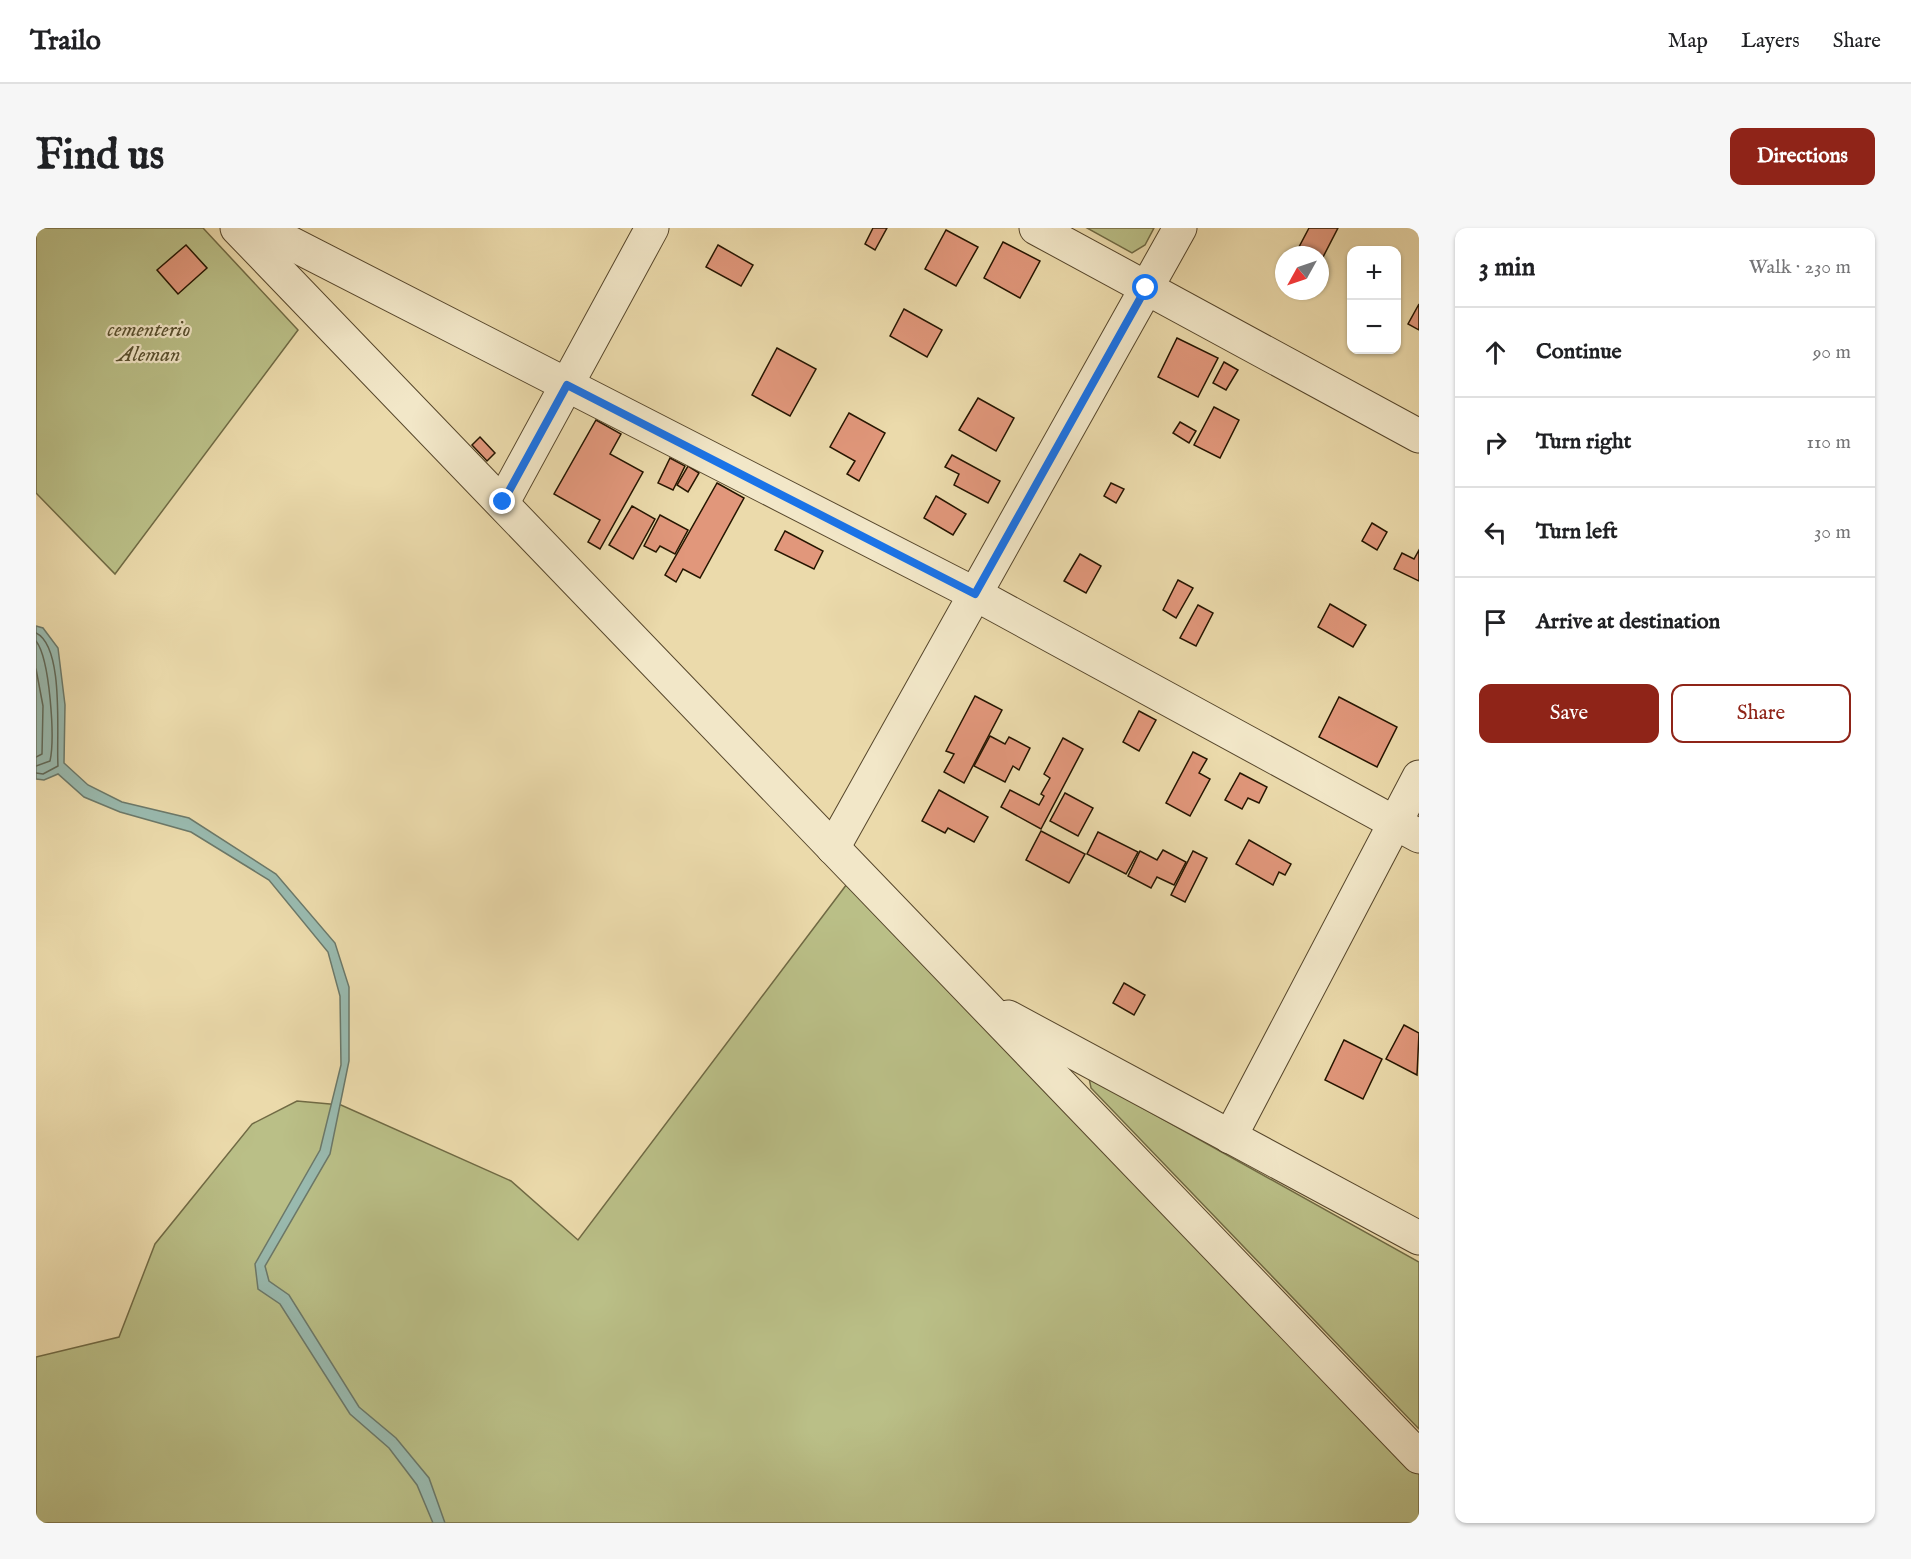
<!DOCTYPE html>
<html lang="en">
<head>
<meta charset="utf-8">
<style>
  :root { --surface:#fff; --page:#f6f6f6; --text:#202124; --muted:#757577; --line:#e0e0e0; --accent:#8f2418 }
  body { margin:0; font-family:"IM FELL English",serif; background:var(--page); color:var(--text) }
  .controls { position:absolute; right:18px; top:18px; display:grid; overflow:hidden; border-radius:12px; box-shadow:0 2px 4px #0004 }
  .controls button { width:54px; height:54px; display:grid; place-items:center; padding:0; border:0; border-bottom:2px solid var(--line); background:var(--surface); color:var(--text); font:30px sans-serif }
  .compass { position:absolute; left:1239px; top:18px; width:54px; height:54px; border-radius:50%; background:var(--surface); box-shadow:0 2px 4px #0004; rotate:230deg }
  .stop { position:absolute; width:18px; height:18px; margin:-14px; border:4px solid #1a73e8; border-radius:50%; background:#fff }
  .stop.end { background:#1a73e8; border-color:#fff; box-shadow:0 2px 6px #0008 }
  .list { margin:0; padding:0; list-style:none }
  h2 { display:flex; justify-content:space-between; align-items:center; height:78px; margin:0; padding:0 24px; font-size:26px }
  h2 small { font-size:20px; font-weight:400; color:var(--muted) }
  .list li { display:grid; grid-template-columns:39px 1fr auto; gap:18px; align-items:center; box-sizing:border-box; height:90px; padding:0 24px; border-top:2px solid var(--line) }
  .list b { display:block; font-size:22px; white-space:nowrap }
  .list em { font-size:20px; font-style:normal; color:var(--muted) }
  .actions { display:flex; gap:12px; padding:18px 24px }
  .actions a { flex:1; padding:14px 0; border:2px solid var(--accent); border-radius:12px; text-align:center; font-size:21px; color:var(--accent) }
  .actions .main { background:var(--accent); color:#fff }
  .icon { flex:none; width:33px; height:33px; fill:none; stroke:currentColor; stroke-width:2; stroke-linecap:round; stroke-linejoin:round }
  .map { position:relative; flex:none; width:1383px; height:1295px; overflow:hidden; border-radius:12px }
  header { display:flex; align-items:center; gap:36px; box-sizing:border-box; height:84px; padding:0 30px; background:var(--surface); border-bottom:2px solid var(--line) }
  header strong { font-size:28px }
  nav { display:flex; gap:33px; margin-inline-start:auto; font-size:21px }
  .intro { display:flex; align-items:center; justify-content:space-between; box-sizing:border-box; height:144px; padding:0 36px }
  h1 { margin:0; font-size:42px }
  .button { padding:15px 27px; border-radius:12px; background:var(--accent); color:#fff; font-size:21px; font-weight:700 }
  main { display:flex; gap:36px; padding:0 36px }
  aside { flex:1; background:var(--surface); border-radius:12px; box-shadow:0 2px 4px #0004 }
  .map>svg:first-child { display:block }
  .green { fill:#babf87; stroke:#706a44; stroke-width:1.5 }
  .water { fill:#99baaf; stroke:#6b7869; stroke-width:1.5 }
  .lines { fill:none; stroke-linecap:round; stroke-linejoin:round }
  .shore { stroke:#5f6858; stroke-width:1.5 }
  .building { fill:#e1977b; stroke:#251500; stroke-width:1.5 }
  .minor-casing { stroke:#56462b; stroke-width:35 }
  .minor { stroke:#f2e7c8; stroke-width:33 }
  .route { stroke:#1a73e8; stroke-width:8 }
  .labels { text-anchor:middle; stroke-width:4.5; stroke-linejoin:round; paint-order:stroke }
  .park-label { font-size:22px; font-style:italic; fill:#59502f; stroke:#f2e7c8 }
</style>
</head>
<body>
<header>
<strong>Trailo</strong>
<nav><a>Map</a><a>Layers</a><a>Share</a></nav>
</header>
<div class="intro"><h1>Find us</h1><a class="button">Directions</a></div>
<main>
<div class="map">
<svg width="1383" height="1295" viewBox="0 0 1383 1295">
  <rect width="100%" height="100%" fill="#ebdaab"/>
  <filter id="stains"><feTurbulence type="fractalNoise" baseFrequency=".00333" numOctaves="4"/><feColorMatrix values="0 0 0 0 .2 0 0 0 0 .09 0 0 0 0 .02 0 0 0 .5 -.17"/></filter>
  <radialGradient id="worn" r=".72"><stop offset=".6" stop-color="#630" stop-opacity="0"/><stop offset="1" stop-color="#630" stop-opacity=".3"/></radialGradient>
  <!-- green -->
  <g class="green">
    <path d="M 0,0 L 167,0 L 262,102 L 79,346 L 0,265 Z"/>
    <path d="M 1051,0 L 1118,0 L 1109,17 L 1096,25 Z"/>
    <path d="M 814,652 L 1383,1244 L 1383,1295 L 0,1295 L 0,1129 L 83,1109 L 119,1016 L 216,896 L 261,873 L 305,877 L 475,953 L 542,1012 Z"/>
    <path d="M 1053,850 L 1383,1034 L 1383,1201 L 1055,860 Z"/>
  </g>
  <!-- water -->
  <path class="water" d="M 0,398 L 7,400 L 22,420 L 29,477 L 28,535 L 52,557 L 86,574 L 153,590 L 240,646 L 299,715 L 313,759 L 313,833 L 294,926 L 229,1038 L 233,1053 L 253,1067 L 323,1179 L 360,1210 L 393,1250 L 409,1295 L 397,1295 L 381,1257 L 353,1220 L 314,1186 L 244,1076 L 222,1061 L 219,1036 L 284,922 L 305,837 L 304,768 L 292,724 L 233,652 L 155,604 L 84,584 L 48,569 L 22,546 L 8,552 L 0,551 Z"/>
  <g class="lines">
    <!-- shore -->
    <g class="shore">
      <path d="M 0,405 C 29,419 20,510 22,538 L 7,546 L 0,545"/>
      <path d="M 0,413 C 14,431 19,510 14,533 L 0,538"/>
      <path d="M 0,441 L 7,478 L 6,526 L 0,529"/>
    </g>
  </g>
  <!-- building -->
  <g class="building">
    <path d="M 837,0 L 851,0 L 839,22 L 829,16 Z"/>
    <path d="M 1273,0 L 1302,0 L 1286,31 L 1284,27 L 1278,27 L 1263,19 Z"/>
    <path d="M 910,2 L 942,19 L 920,58 L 889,41 Z"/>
    <path d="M 967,14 L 1004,33 L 984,70 L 948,50 Z"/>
    <path d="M 150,17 L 171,40 L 142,66 L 121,42 Z"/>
    <path d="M 682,17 L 717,37 L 705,58 L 670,39 Z"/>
    <path d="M 1383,76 L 1383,102 L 1372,96 Z"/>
    <path d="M 868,81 L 906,102 L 891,129 L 854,108 Z"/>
    <path d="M 1141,110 L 1182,130 L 1162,169 L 1122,149 Z"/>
    <path d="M 741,120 L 780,141 L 754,188 L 716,167 Z"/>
    <path d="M 1188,134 L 1202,142 L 1190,162 L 1177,155 Z"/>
    <path d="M 942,170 L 978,190 L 960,223 L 923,202 Z"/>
    <path d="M 1178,179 L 1203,192 L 1184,230 L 1158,217 Z"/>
    <path d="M 813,185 L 849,205 L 823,253 L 811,246 L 819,233 L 794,219 Z"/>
    <path d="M 560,192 L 585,206 L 574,226 L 607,244 L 564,321 L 552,314 L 564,292 L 518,266 Z"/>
    <path d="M 1144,194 L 1160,203 L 1153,215 L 1137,205 Z"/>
    <path d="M 444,209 L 459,225 L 451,233 L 436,217 Z"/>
    <path d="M 916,227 L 964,253 L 952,275 L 918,257 L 923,246 L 909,239 Z"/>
    <path d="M 634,230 L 649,238 L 637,262 L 622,255 Z"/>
    <path d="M 652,238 L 663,245 L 652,264 L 641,257 Z"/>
    <path d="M 681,255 L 708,270 L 664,350 L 647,341 L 640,354 L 629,347 Z"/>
    <path d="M 1075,255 L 1088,261 L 1080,275 L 1068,268 Z"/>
    <path d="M 900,268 L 930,286 L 917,307 L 888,290 Z"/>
    <path d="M 596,278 L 619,291 L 597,331 L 573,317 Z"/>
    <path d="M 624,287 L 652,302 L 639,326 L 624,318 L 620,324 L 608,318 Z"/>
    <path d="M 1336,295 L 1351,304 L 1341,322 L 1326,313 Z"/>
    <path d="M 749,303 L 787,323 L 778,341 L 739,322 Z"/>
    <path d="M 1383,322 L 1383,353 L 1358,341 L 1366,325 L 1378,331 Z"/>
    <path d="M 1044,326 L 1065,338 L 1050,365 L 1028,353 Z"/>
    <path d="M 1142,352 L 1157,360 L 1140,390 L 1127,382 Z"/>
    <path d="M 1294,376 L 1330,397 L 1317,419 L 1282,399 Z"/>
    <path d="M 1162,377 L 1177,385 L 1160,418 L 1144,410 Z"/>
    <path d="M 939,468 L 966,482 L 928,555 L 908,544 L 918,526 L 910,523 Z"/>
    <path d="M 1303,469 L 1361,499 L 1341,539 L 1283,509 Z"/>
    <path d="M 1103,483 L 1120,492 L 1103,523 L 1087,514 Z"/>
    <path d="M 954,508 L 969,516 L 973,509 L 994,520 L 983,542 L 977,538 L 969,554 L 938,538 Z"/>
    <path d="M 1027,510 L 1047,521 L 1005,601 L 965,579 L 974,562 L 1003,577 L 1008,568 L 1005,566 L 1014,550 L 1008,546 Z"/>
    <path d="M 1157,524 L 1171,531 L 1163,545 L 1174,551 L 1154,588 L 1130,575 Z"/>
    <path d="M 1204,545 L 1231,559 L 1223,575 L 1212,570 L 1206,581 L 1189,572 Z"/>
    <path d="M 903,562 L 952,589 L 938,614 L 912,600 L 909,605 L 886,593 Z"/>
    <path d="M 1029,565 L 1057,580 L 1042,608 L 1014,593 Z"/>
    <path d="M 1005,603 L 1049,626 L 1033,655 L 990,632 Z"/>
    <path d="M 1062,604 L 1102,624 L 1090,646 L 1051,626 Z"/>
    <path d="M 1213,612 L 1255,636 L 1249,647 L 1243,644 L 1237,657 L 1200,636 Z"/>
    <path d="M 1127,622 L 1150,634 L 1138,657 L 1121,649 L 1115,660 L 1092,648 L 1104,623 L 1121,632 Z"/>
    <path d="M 1157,623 L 1171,630 L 1149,674 L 1135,667 Z"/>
    <path d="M 1088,755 L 1109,767 L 1098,787 L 1077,775 Z"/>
    <path d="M 1368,797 L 1383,805 L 1381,847 L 1350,831 Z"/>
    <path d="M 1308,812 L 1346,831 L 1327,871 L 1289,852 Z"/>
  </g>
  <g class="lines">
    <!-- minor casing -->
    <g class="minor-casing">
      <g id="minor">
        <path d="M 201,0 L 1383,1229"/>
        <path d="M 225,0 L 939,366 L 1383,608"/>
        <path d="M 1000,0 L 1383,208"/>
        <path d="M 467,274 L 616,0"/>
        <path d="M 797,620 L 1144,0"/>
        <path d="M 972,789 L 1383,1010"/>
        <path d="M 1194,909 L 1383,549"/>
      </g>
    </g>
    <!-- minor -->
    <use href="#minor" class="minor"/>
  </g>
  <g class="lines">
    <!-- route -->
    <path class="route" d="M 467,274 L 531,157 L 939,366 L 1110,60"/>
  </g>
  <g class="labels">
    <!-- park labels -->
    <g class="park-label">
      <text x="113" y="108">cementerio<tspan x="113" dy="25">Aleman</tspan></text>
    </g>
  </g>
  <rect width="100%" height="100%" filter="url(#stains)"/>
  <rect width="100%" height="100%" fill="url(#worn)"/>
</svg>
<div class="controls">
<button>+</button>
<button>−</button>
</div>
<svg class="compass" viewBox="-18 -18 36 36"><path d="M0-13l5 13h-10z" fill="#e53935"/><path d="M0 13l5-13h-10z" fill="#757577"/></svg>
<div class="stop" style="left:1110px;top:60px"></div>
<div class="stop end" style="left:467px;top:274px"></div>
</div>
<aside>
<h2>3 min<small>Walk · 230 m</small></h2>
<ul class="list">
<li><svg class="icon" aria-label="ahead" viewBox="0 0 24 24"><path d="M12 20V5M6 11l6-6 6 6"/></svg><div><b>Continue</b></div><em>90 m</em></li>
<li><svg class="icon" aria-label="right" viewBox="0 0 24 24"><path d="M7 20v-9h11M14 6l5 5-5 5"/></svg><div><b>Turn right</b></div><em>110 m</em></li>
<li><svg class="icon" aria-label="left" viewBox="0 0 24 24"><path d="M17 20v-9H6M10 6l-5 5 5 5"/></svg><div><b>Turn left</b></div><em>30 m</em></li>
<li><svg class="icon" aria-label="arrive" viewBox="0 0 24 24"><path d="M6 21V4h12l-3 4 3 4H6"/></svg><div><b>Arrive at destination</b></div></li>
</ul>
<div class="actions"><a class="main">Save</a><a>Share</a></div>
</aside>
</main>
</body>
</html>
